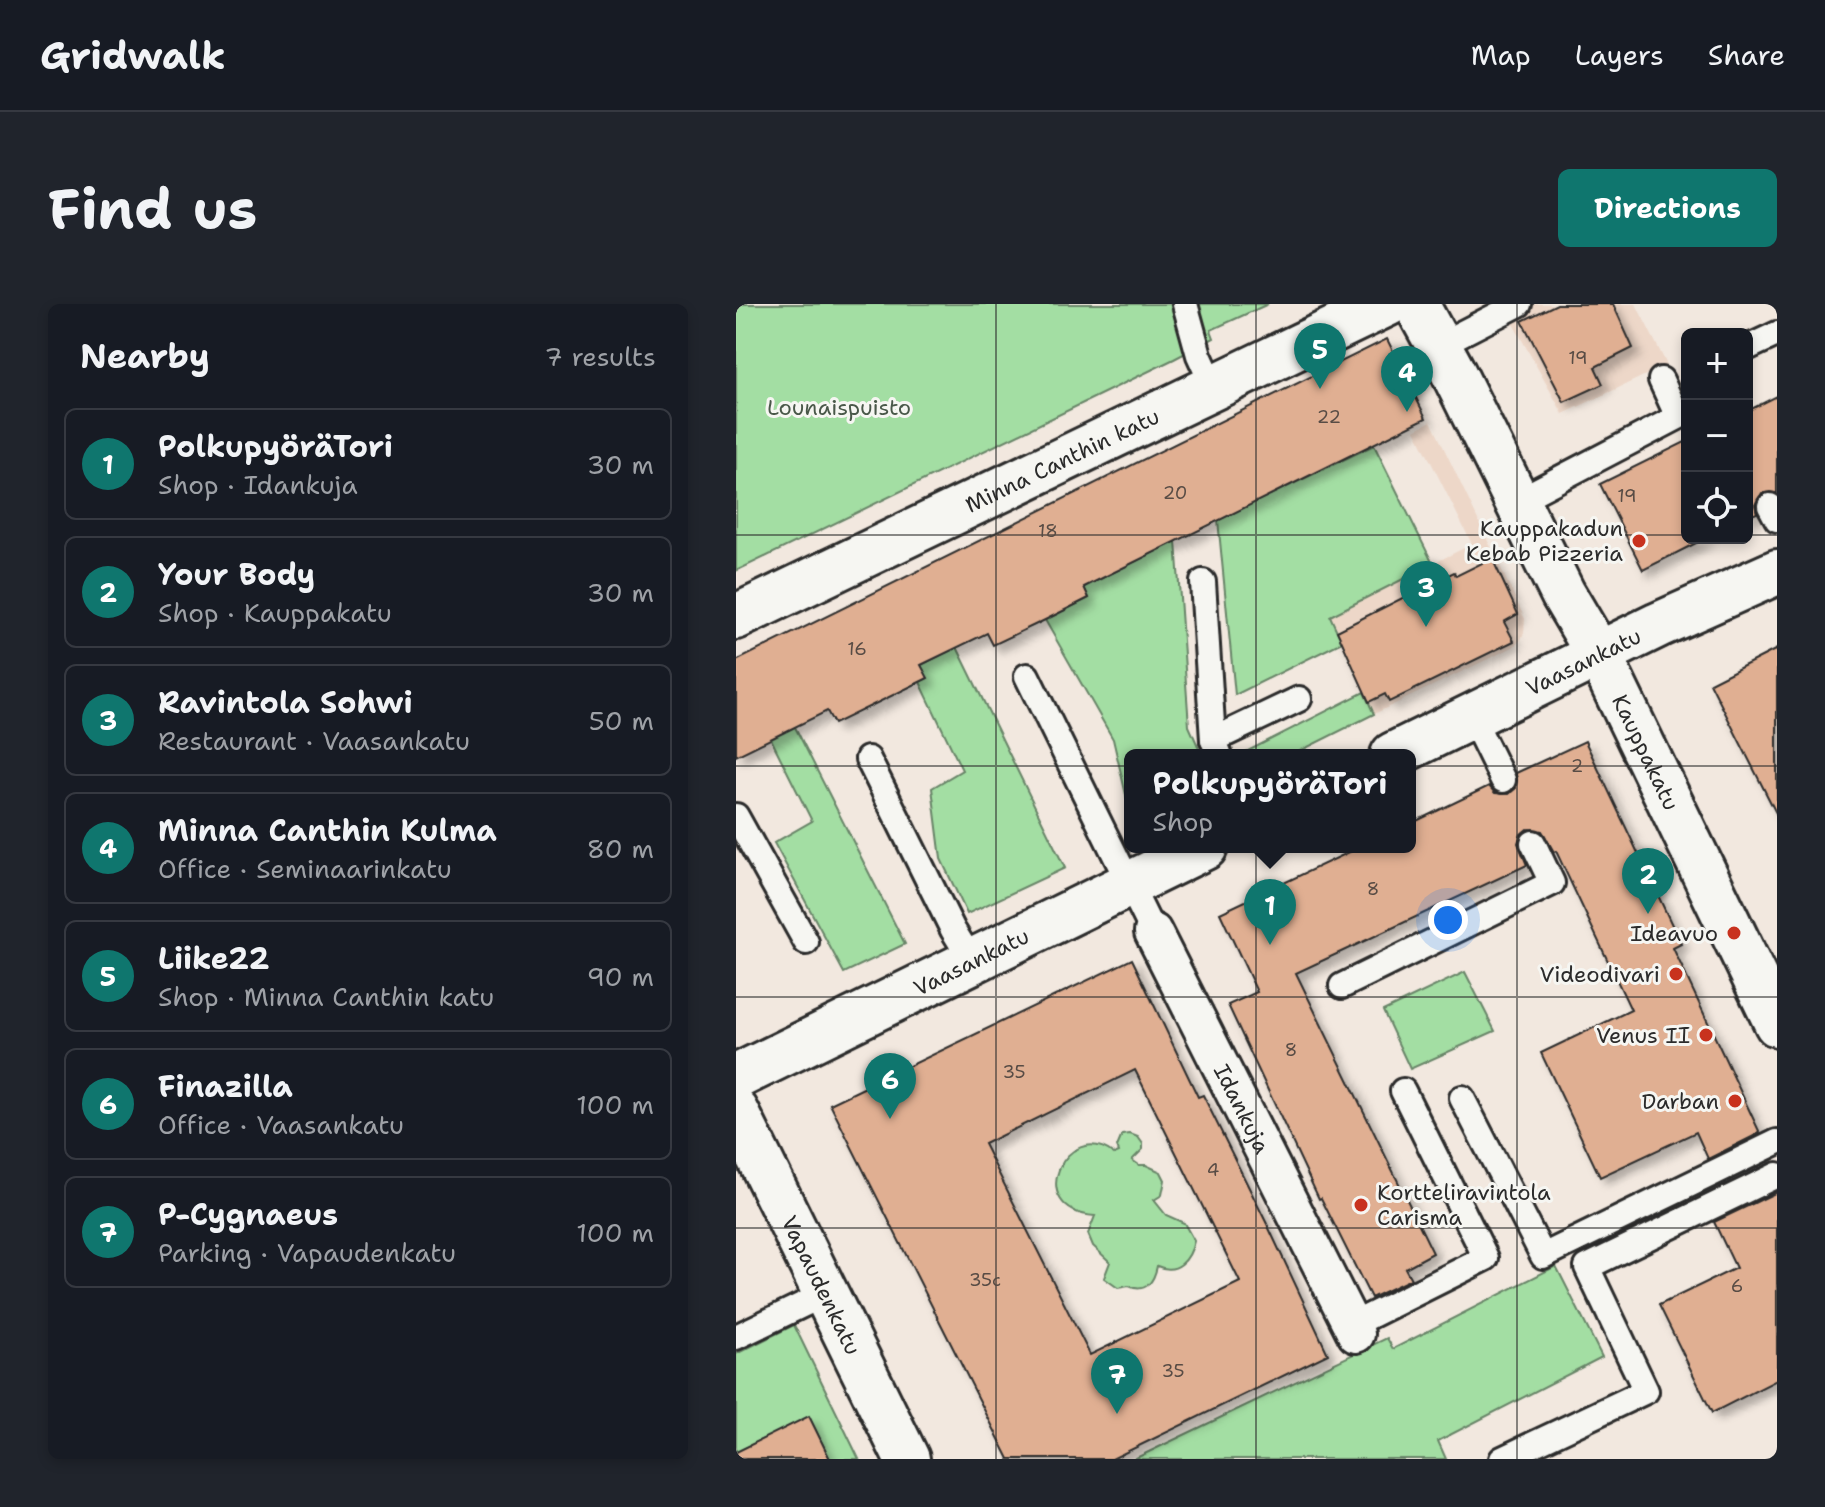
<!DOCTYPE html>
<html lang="en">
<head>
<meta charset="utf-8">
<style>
  :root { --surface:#171b24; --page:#20242c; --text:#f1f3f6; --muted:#9ea1a6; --line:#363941; --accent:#0f766e }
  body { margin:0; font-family:"Shantell Sans",sans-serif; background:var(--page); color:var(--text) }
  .controls { position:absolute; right:24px; top:24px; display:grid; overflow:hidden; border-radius:12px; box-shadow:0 4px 12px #0003 }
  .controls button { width:72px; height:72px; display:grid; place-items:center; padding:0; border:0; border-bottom:2px solid var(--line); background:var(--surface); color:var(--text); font:40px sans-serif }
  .you { position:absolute; left:712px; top:616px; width:28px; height:28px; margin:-20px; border:6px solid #fff; border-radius:50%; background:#1a73e8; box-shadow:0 0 0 12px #1a73e833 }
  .badge { display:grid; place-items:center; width:52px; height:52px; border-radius:50%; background:var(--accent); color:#fff; font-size:26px; font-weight:700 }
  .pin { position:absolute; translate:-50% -66px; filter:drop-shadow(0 2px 4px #0008) }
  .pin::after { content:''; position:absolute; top:42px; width:28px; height:24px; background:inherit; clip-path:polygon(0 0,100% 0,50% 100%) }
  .popup { position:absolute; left:388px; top:445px; width:292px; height:104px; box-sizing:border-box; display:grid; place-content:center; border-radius:12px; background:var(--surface); filter:drop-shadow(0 2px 6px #0005); font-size:26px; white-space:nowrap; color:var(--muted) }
  .popup b { font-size:30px; color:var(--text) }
  .popup::after { content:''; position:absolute; left:50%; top:100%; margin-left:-16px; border:16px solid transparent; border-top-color:var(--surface) }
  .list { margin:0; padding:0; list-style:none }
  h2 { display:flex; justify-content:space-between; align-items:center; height:104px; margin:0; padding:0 32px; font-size:34px }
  h2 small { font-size:26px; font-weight:400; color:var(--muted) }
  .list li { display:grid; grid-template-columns:52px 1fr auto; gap:24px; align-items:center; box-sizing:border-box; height:112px; margin:0 16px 16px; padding:0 16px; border:2px solid var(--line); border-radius:12px }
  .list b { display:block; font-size:30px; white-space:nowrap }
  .list p { margin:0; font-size:26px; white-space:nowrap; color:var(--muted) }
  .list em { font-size:26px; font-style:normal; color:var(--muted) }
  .icon { flex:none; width:44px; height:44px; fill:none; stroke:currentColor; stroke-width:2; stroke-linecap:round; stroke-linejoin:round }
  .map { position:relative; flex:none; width:1041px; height:1155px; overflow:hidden; border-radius:12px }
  header { display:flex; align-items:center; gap:48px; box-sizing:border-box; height:112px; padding:0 40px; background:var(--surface); border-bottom:2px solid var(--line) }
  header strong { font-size:38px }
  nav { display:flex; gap:44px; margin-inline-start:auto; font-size:28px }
  .intro { display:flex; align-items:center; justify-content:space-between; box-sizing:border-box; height:192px; padding:0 48px }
  h1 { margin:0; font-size:56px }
  .button { padding:20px 36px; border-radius:12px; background:var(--accent); color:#fff; font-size:28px; font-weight:700 }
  main { display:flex; gap:48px; padding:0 48px }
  aside { flex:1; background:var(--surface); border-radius:12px; box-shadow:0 4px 12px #0003 }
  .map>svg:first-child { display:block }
  .built { fill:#edd7c8 }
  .green { fill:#a3dea3; stroke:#678467; stroke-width:2 }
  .building { fill:#e0af92; stroke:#2b2b2b; stroke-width:2; fill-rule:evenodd; filter:url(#shadow) }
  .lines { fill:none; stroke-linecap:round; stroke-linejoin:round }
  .service-casing { stroke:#2b2b2b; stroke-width:30 }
  .pedestrian-casing { stroke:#2b2b2b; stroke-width:42 }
  .minor-casing { stroke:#2b2b2b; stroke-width:50 }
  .secondary-casing { stroke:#2b2b2b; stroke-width:50 }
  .service { stroke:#f6f6f2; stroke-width:24 }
  .pedestrian { stroke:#f6f6f2; stroke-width:36 }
  .minor { stroke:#f6f6f2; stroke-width:44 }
  .secondary { stroke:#f6f6f2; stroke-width:44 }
  .grid { fill:none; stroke:#2b2b2b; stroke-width:2; stroke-opacity:0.55 }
  .poi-dot { fill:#c8321e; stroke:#f6f6f2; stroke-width:3 }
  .labels { text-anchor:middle; stroke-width:6; stroke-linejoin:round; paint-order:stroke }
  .number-label { font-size:18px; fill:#584c45 }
  .park-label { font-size:22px; fill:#495849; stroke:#f6f6f2 }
  .street-label { font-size:22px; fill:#2b2b2b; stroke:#f6f6f2 }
  .poi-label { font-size:22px; fill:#2b2b2b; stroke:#f6f6f2; text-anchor:end }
</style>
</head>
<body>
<header>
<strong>Gridwalk</strong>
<nav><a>Map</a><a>Layers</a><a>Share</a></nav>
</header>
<div class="intro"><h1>Find us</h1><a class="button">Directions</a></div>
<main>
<aside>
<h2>Nearby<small>7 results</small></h2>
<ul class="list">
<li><span class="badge">1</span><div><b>PolkupyöräTori</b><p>Shop · Idankuja</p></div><em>30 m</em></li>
<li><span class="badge">2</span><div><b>Your Body</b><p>Shop · Kauppakatu</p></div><em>30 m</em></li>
<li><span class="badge">3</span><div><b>Ravintola Sohwi</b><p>Restaurant · Vaasankatu</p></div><em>50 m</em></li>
<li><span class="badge">4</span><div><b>Minna Canthin Kulma</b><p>Office · Seminaarinkatu</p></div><em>80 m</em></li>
<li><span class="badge">5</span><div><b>Liike22</b><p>Shop · Minna Canthin katu</p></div><em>90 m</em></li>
<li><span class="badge">6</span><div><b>Finazilla</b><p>Office · Vaasankatu</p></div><em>100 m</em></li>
<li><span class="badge">7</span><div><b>P-Cygnaeus</b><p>Parking · Vapaudenkatu</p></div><em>100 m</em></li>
</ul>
</aside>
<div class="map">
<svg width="1041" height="1155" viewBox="0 0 1041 1155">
  <defs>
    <filter id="shadow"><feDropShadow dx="7" dy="7" stdDeviation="4" flood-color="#0004"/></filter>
  </defs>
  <rect width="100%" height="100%" fill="#f2e8df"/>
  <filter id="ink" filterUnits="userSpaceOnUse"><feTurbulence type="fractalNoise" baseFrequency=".0125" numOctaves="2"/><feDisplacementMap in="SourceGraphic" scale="16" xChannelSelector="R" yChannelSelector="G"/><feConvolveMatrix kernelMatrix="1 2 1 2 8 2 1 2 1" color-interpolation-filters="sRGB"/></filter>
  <g filter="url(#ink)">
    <!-- built -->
    <g class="built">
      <path d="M 766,0 L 900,0 L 931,61 L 827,110 Z"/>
      <path d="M 695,117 L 789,315 L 788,329 L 784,337 L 777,343 L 638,410 L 593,312 L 736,240 L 679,126 Z"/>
    </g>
    <!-- green -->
    <g class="green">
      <path d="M 0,0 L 532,0 L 475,26 L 478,34 L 438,55 L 0,267 Z"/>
      <path d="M 638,141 L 697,260 L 594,312 L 606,338 L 499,391 L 482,216 Z"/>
      <path d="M 440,237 L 453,422 L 466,451 L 394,451 L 394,508 L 377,435 L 309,316 L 353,294 L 348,283 Z"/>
      <path d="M 221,343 L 329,564 L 231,610 L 205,555 L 196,484 L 226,466 L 184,378 L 191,374 L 185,361 Z"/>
      <path d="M 628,388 L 638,410 L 556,451 L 504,451 Z"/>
      <path d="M 59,423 L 169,640 L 108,669 L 38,539 L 76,517 L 35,435 Z"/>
      <path d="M 729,668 L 759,727 L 674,765 L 647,707 Z"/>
      <path d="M 394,830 L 402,833 L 407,840 L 407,845 L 396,856 L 403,861 L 410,861 L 425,868 L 429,876 L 426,891 L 418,896 L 430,911 L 448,919 L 458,937 C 454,956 441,971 421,962 C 418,977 410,990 393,982 L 382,984 L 368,974 L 374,958 L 357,942 L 352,930 L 359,912 C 286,907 330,813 378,850 L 383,848 L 381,843 L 386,831 Z"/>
      <path d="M 820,962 L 866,1053 L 702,1137 L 710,1155 L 398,1155 L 651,1034 L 657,1045 Z"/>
      <path d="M 58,1021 L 123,1155 L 94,1155 L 73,1113 L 0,1148 L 0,1050 Z"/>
    </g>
    <!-- building -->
    <g class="building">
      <path d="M 821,0 L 877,0 L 897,44 L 859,63 L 867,80 L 828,98 L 786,17 Z"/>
      <path d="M 651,35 L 690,114 L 348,283 L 353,294 L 309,316 L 257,341 L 251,329 L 185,361 L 192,374 L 98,420 L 91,407 L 0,452 L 0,357 Z"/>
      <path d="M 1041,92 L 1041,189 L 1026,189 L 1019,201 L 1021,209 L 1011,213 L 1011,107 Z"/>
      <path d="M 951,137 L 951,234 L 970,234 L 907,266 L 864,180 Z"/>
      <path d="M 756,254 L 782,310 L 768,318 L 778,337 L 653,398 L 649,390 L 633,398 L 601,327 L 718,268 L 720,272 Z"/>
      <path d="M 1041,345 L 1041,511 L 974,379 Z"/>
      <path d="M 849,437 L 945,640 L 937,644 L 1024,829 L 972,855 L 960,828 L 864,873 L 805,749 L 895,706 L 820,547 L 818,548 L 806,527 L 791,525 L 785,530 L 782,539 L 791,561 L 560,669 L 697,949 L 669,964 L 675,975 L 635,994 L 585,894 L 583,895 L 492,701 L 521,688 L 484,609 L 624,543 L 674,543 L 674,520 L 753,482 L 759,489 L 773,490 L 780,484 L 780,469 Z"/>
      <path d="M 396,655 L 462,793 L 467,791 L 531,920 L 592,1050 L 376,1155 L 273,1155 L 94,800 ZM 399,766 L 504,978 L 354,1051 L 248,840 Z"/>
      <path d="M 1041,888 L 1041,1076 L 976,1109 L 923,1001 L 1000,964 L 978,918 Z"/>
      <path d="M 73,1112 L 94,1155 L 0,1155 L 0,1148 Z"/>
    </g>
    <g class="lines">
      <!-- service casing -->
      <g class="service-casing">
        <g id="service">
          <path d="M 449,0 L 463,51 L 478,84"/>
          <path d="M 703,41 L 783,0"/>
          <path d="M 1011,44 L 1041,30"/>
          <path d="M 781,197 L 942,113 L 925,76"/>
          <path d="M 1034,202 L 1041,215"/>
          <path d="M 467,278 L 477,436"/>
          <path d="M 291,372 L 417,628"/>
          <path d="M 736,413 L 767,476"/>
          <path d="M 483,449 L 477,436 L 563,395"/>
          <path d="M 132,455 L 217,626 L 236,657"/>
          <path d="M 0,512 L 70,638"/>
          <path d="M 606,682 L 816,579 L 797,539"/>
          <path d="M 726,794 L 807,952 L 1041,838"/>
          <path d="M 616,1021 L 750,954 L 667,787"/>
          <path d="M 0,1033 L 89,990"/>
          <path d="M 766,1155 L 910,1087 L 851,963 L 1041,871"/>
        </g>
      </g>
      <!-- pedestrian casing -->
      <g class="pedestrian-casing">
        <g id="pedestrian">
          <path id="s1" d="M 417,628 L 620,1030"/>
        </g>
      </g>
      <!-- minor casing -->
      <g class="minor-casing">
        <g id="minor">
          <path id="s2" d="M 680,0 L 716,66 L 827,290 L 863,351 L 1041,720"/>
          <path id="s3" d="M 0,313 L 651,0"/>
          <path id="s4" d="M 0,807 L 171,1155"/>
        </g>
      </g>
      <!-- secondary casing -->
      <g class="secondary-casing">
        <g id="secondary">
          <path id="s5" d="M 657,451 L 922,321 L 1041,268"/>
          <path id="s6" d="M 0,773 L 469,543"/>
        </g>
      </g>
      <!-- service -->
      <use href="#service" class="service"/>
      <!-- pedestrian -->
      <use href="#pedestrian" class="pedestrian"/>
      <!-- minor -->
      <use href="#minor" class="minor"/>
      <!-- secondary -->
      <use href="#secondary" class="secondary"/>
    </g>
  </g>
  <!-- grid -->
  <path class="grid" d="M 260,0 L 260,1155M 520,0 L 520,1155M 781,0 L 781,1155M 0,231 L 951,231M 1011,231 L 1041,231M 0,462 L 1041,462M 0,693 L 1041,693M 0,924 L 1041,924"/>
  <!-- markers -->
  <g class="poi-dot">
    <circle cx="903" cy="237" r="8"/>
    <circle cx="998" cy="629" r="8"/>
    <circle cx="940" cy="670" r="8"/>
    <circle cx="970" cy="731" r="8"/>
    <circle cx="999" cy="797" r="8"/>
    <circle cx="625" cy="901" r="8"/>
  </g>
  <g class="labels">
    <!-- number labels -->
    <g class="number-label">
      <text x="842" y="60">19</text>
      <text x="593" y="119">22</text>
      <text x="439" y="195">20</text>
      <text x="891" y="198">19</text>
      <text x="312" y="233">18</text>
      <text x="121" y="351">16</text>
      <text x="841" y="468">2</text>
      <text x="637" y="591">8</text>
      <text x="555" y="752">8</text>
      <text x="278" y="774">35</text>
      <text x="477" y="872">4</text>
      <text x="249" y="982">35c</text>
      <text x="1001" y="988">6</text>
      <text x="437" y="1073">35</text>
    </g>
    <!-- park labels -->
    <g class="park-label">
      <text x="103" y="111">Lounaispuisto</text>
    </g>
    <!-- street labels -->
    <g class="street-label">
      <text dy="8" stroke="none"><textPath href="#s3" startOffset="362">Minna Canthin katu</textPath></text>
      <text dy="8" stroke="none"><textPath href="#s5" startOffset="212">Vaasankatu</textPath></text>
      <text dy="8" stroke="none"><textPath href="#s2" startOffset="504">Kauppakatu</textPath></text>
      <text dy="8" stroke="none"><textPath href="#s6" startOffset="262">Vaasankatu</textPath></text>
      <text dy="8" stroke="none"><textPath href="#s1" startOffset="198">Idankuja</textPath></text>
      <text dy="8" stroke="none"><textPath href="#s4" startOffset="194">Vapaudenkatu</textPath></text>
    </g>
    <!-- poi labels -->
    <g class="poi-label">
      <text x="887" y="232">Kauppakadun<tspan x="887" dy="25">Kebab Pizzeria</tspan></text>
      <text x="982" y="637">Ideavuo</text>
      <text x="924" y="678">Videodivari</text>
      <text x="954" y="739">Venus II</text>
      <text x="983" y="805">Darban</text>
      <text x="641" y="896" text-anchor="start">Kortteliravintola<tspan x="641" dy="25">Carisma</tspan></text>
    </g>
  </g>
</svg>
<div class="controls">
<button>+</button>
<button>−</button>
<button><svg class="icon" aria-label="locate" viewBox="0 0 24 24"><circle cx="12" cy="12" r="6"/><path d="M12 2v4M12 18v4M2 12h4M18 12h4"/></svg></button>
</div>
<div class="you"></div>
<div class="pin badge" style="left:534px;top:641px">1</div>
<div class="popup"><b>PolkupyöräTori</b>Shop</div>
<div class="pin badge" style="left:912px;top:610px">2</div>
<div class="pin badge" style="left:690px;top:323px">3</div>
<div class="pin badge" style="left:671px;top:108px">4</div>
<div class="pin badge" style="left:584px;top:85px">5</div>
<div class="pin badge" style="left:154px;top:815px">6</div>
<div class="pin badge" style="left:381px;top:1110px">7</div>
</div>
</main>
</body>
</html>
